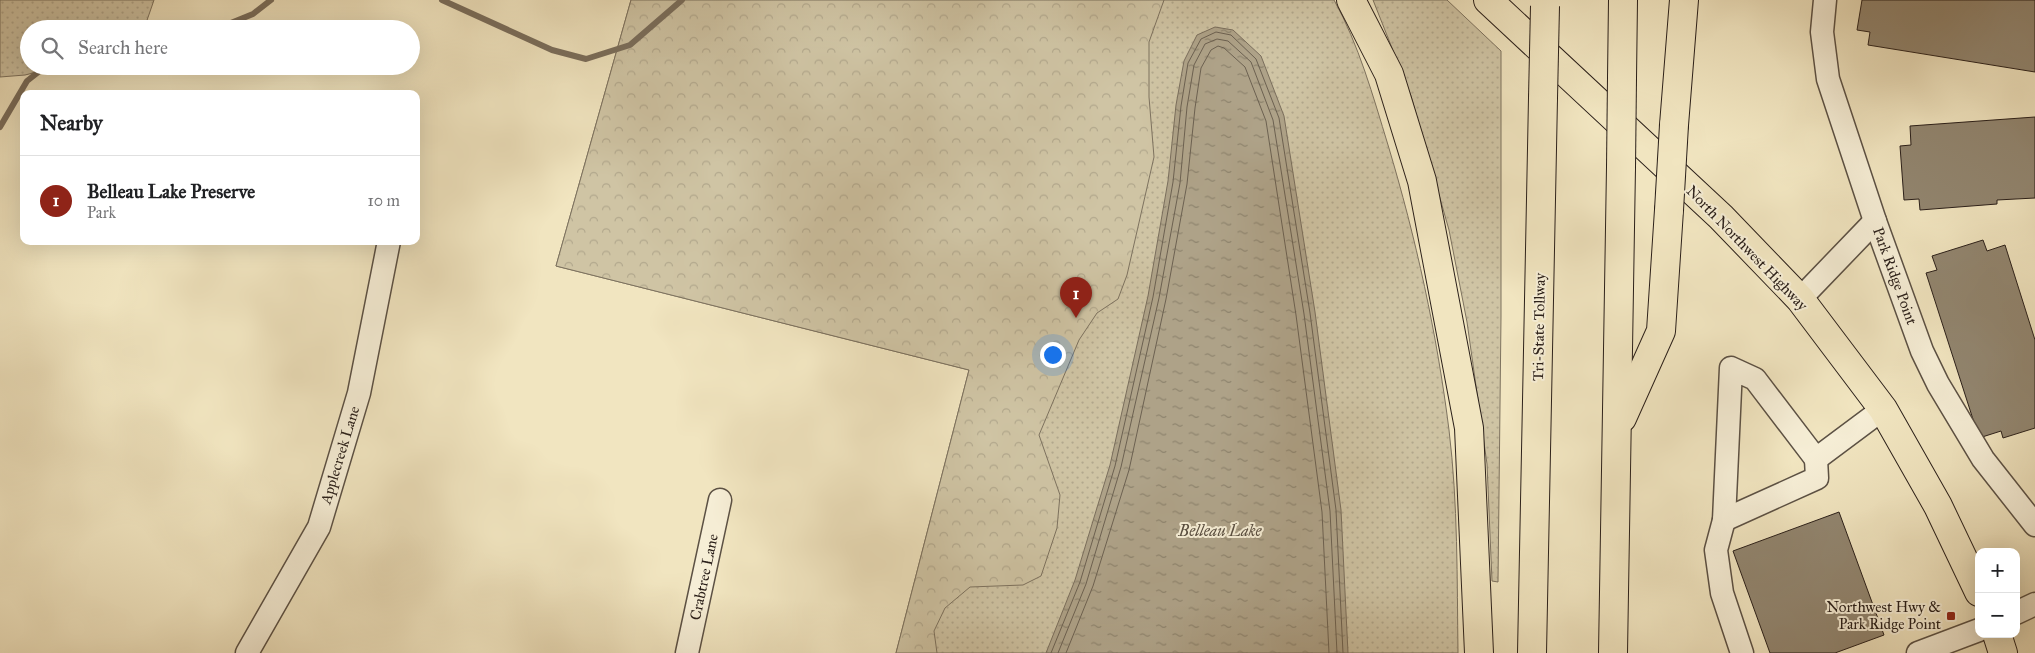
<!DOCTYPE html>
<html lang="en">
<head>
<meta charset="utf-8">
<style>
  :root { --surface:#fff; --page:#f2f2f2; --text:#202124; --muted:#757577; --line:#e0e0e0; --accent:#8f2418 }
  body { margin:0; font-family:"IM FELL Great Primer",serif; background:var(--page); color:var(--text) }
  .controls { position:absolute; right:15px; bottom:15px; display:grid; overflow:hidden; border-radius:10px; box-shadow:0 5px 20px #0002 }
  .controls button { width:45px; height:45px; display:grid; place-items:center; padding:0; border:0; border-bottom:1px solid var(--line); background:var(--surface); color:var(--text); font:25px sans-serif }
  .you { position:absolute; left:1052px; top:354px; width:18px; height:18px; margin:-12px; border:4px solid #fff; border-radius:50%; background:#1a73e8; box-shadow:0 0 0 8px #1a73e833 }
  .badge { display:grid; place-items:center; width:32px; height:32px; border-radius:50%; background:var(--accent); color:#fff; font-size:16px; font-weight:700 }
  .pin { position:absolute; translate:-50% -41px; filter:drop-shadow(0 1px 2px #0008) }
  .pin::after { content:''; position:absolute; top:26px; width:18px; height:15px; background:inherit; clip-path:polygon(0 0,100% 0,50% 100%) }
  .list { margin:0; padding:0; list-style:none }
  h2 { display:flex; justify-content:space-between; align-items:center; height:65px; margin:0; padding:0 20px; font-size:21px }
  h2 small { font-size:16px; font-weight:400; color:var(--muted) }
  .list li { display:grid; grid-template-columns:32px 1fr auto; gap:15px; align-items:center; box-sizing:border-box; height:90px; padding:0 20px; border-top:1px solid var(--line) }
  .list b { display:block; font-size:19px; white-space:nowrap }
  .list p { margin:0; font-size:16px; white-space:nowrap; color:var(--muted) }
  .list em { font-size:16px; font-style:normal; color:var(--muted) }
  .icon { flex:none; width:28px; height:28px; fill:none; stroke:currentColor; stroke-width:2; stroke-linecap:round; stroke-linejoin:round }
  .map { position:relative; flex:none; width:2035px; height:653px; overflow:hidden }
  .search { position:absolute; background:var(--surface); box-shadow:0 5px 20px #0002; left:20px; top:20px; width:400px; height:55px; display:flex; align-items:center; gap:12px; box-sizing:border-box; padding:0 18px; border-radius:28px; color:var(--muted); font-size:19px }
  .panel { position:absolute; background:var(--surface); box-shadow:0 5px 20px #0002; left:20px; top:90px; width:400px; height:155px; border-radius:10px }
  .map>svg:first-child { display:block }
  .grass { fill:url(#grass-dots); stroke:#7d725f }
  .forest { fill:url(#forest-crowns); stroke:#7d725f }
  .water { fill:url(#water-ripples); stroke:#7a6e5c }
  .lines { fill:none; stroke-linecap:round; stroke-linejoin:round }
  .shore { stroke:#6c6151; stroke-width:1 }
  .stream { stroke:#7a6e5c; stroke-width:6 }
  .building { fill:#928670; stroke:#2b201a }
  .minor-casing { stroke:#5c5144; stroke-width:25 }
  .major-casing { stroke:#2b201a; stroke-width:30 }
  .highway-casing { stroke:#2b201a; stroke-width:30 }
  .minor { stroke:#f6eed6; stroke-width:22 }
  .major { stroke:#f1e5c0; stroke-width:28 }
  .highway { stroke:#f1e5c0; stroke-width:28 }
  .highway-bridge-casing { stroke:#2b201a; stroke-width:30; stroke-linecap:butt }
  .highway-bridge { stroke:#f1e5c0; stroke-width:28 }
  .poi-dot { fill:#8f2418; stroke:#f6eed6; stroke-width:2 }
  .labels { text-anchor:middle; stroke-width:4; stroke-linejoin:round; paint-order:stroke }
  .street-label { font-size:15px; fill:#2b201a; stroke:#f6eed6 }
  .poi-label { font-size:15px; fill:#2b201a; stroke:#f6eed6; text-anchor:end }
  .water-label { font-size:16px; font-style:italic; fill:#594e40; stroke:#f6eed6 }
</style>
</head>
<body>
<div class="map">
<svg width="2035" height="653" viewBox="0 0 2035 653">
  <defs>
    <pattern id="grass-dots" width="8" height="8" patternUnits="userSpaceOnUse" patternTransform="scale(1.25)"><rect width="8" height="8" fill="#cfc4a4"/><path d="M2 2h.1M6 6h.1" fill="none" stroke="#b2a88d" stroke-width="1.8" stroke-linecap="round"/></pattern>
    <pattern id="forest-crowns" width="20" height="18" patternUnits="userSpaceOnUse" patternTransform="scale(1.25)"><rect width="20" height="18" fill="#cfc4a4"/><path d="M2 6a3 3 0 1 1 6 0M12 15a3 3 0 1 1 6 0" fill="none" stroke="#b2a88d"/></pattern>
    <pattern id="water-ripples" width="26" height="14" patternUnits="userSpaceOnUse" patternTransform="scale(1.25)"><rect width="26" height="14" fill="#aea288"/><path d="M2 4q2-2 4 0t4 0M15 11q2-2 4 0t4 0" fill="none" stroke="#8e846e"/></pattern>
  </defs>
  <rect width="100%" height="100%" fill="#f1e5c0"/>
  <filter id="stains"><feTurbulence type="fractalNoise" baseFrequency=".004" numOctaves="4"/><feColorMatrix values="0 0 0 0 .2 0 0 0 0 .09 0 0 0 0 .02 0 0 0 .5 -.17"/></filter>
  <radialGradient id="worn" r=".72"><stop offset=".6" stop-color="#630" stop-opacity="0"/><stop offset="1" stop-color="#630" stop-opacity=".3"/></radialGradient>
  <!-- grass -->
  <g class="grass">
    <path d="M 0,0 L 154,0 L 144,29 L 29,29 L 29,66 L 61,66 L 25,75 L 0,77 Z"/>
    <path d="M 631,0 L 1334,0 C 1359,45 1373,96 1388,145 C 1416,238 1437,334 1449,430 C 1458,504 1457,579 1458,653 L 896,653 L 969,370 L 556,266 Z"/>
    <path d="M 1373,0 L 1447,0 L 1501,51 L 1501,317 L 1498,582 L 1492,581 L 1487,464 L 1467,322 L 1449,230 L 1411,96 Z"/>
  </g>
  <!-- forest -->
  <path class="forest" d="M 631,0 L 1164,0 L 1149,42 L 1149,97 L 1154,157 L 1127,275 L 1118,299 L 1097,313 L 1079,340 L 1039,435 L 1060,495 L 1057,528 L 1041,576 L 1023,585 L 970,587 L 945,608 L 934,631 L 937,653 L 896,653 L 969,370 L 556,266 Z"/>
  <!-- water -->
  <path class="water" d="M 1215,27 L 1233,30 L 1261,56 L 1284,116 L 1315,312 L 1341,510 L 1348,653 L 1046,653 L 1075,580 L 1110,465 L 1148,296 L 1168,181 L 1176,105 L 1184,61 L 1197,35 Z"/>
  <g class="lines">
    <!-- shore -->
    <g class="shore">
      <path d="M 1051,653 L 1080,582 L 1115,466 L 1153,297 L 1173,182 L 1181,106 L 1188,63 L 1201,39 L 1216,32 L 1231,35 L 1256,59 L 1279,118 L 1310,313 L 1336,510 L 1343,653"/>
      <path d="M 1058,653 L 1086,584 L 1121,467 L 1159,298 L 1180,183 L 1187,107 L 1194,65 L 1205,44 L 1217,39 L 1228,41 L 1251,62 L 1273,120 L 1304,314 L 1330,511 L 1337,653"/>
      <path d="M 1066,653 L 1093,586 L 1129,470 L 1166,299 L 1187,184 L 1195,108 L 1201,68 L 1211,50 L 1218,46 L 1224,48 L 1245,67 L 1266,121 L 1296,315 L 1322,512 L 1329,653"/>
    </g>
    <!-- stream -->
    <g class="stream">
      <path d="M 442,0 L 552,50 L 586,59 L 630,45 L 682,0"/>
      <path d="M 216,29 L 253,14 L 271,0"/>
      <path d="M 73,66 L 84,68 L 124,66"/>
      <path d="M 0,127 L 27,81 L 46,66"/>
    </g>
  </g>
  <!-- building -->
  <g class="building">
    <path d="M 1862,0 L 2035,0 L 2035,72 L 1868,45 L 1870,32 L 1857,30 Z"/>
    <path d="M 2035,117 L 2035,198 L 1997,200 L 1997,204 L 1920,210 L 1919,199 L 1904,200 L 1900,146 L 1911,145 L 1910,126 Z"/>
    <path d="M 1983,240 L 1987,251 L 2005,245 L 2035,340 L 2035,428 L 2003,438 L 2001,431 L 1979,438 L 1926,273 L 1937,270 L 1932,256 Z"/>
    <path d="M 1839,512 L 1884,635 L 1835,653 L 1770,653 L 1733,551 Z"/>
  </g>
  <g class="lines">
    <!-- minor casing -->
    <g class="minor-casing">
      <g id="minor">
        <path d="M 1825,0 L 1822,32 L 1828,79 L 1875,221 L 1922,351 L 1938,384 L 1983,459 L 2035,525"/>
        <path d="M 1800,299 L 1875,221"/>
        <path d="M 1724,520 L 1817,478 L 1816,459"/>
        <path d="M 2016,613 L 2035,604"/>
        <path d="M 247,653 L 319,527 L 359,393 L 389,241"/>
        <path d="M 687,653 L 720,500"/>
        <path d="M 1742,653 L 1722,593 L 1716,550 L 1724,520 L 1731,368 L 1755,379 L 1816,459 L 1883,409"/>
        <path d="M 1918,653 L 1979,630"/>
      </g>
    </g>
    <!-- major casing -->
    <g class="major-casing">
      <g id="major">
        <path d="M 1488,0 L 1721,217 L 1800,299 L 1883,409 L 1938,506 L 1979,592"/>
        <path d="M 1997,634 L 2003,653"/>
      </g>
    </g>
    <!-- highway casing -->
    <g class="highway-casing">
      <g id="highway">
        <path d="M 1351,0 L 1389,74 L 1422,181 L 1469,428 L 1479,653"/>
        <path d="M 1622,78 L 1623,0"/>
        <path d="M 1674,125 L 1684,0"/>
        <path d="M 1622,418 L 1661,331 L 1669,210"/>
        <path d="M 1532,653 L 1543,98"/>
        <path d="M 1613,653 L 1621,167"/>
      </g>
    </g>
    <!-- minor -->
    <use href="#minor" class="minor"/>
    <!-- major -->
    <use href="#major" class="major"/>
    <!-- highway -->
    <use href="#highway" class="highway"/>
    <!-- highway-bridge casing -->
    <g class="highway-bridge-casing">
      <g id="highway-bridge">
        <path d="M 1543,98 L 1545,6"/>
        <path d="M 1621,167 L 1622,78"/>
        <path d="M 1669,210 L 1674,125"/>
      </g>
    </g>
    <!-- highway-bridge -->
    <use href="#highway-bridge" class="highway-bridge"/>
  </g>
  <!-- markers -->
  <rect class="poi-dot" x="1946" y="611" width="10" height="10" rx="2.5"/>
  <g class="labels">
    <!-- street labels -->
    <g class="street-label">
      <text transform="translate(1747 248) rotate(46)" y="5">North Northwest Highway</text>
      <text transform="translate(1895 276) rotate(70)" y="5">Park Ridge Point</text>
      <text transform="translate(1539 327) rotate(-89)" y="5">Tri-State Tollway</text>
      <text transform="translate(340 455) rotate(-73)" y="5">Applecreek Lane</text>
      <text transform="translate(704 577) rotate(-78)" y="5">Crabtree Lane</text>
    </g>
    <!-- poi labels -->
    <g class="poi-label">
      <text x="1941" y="612">Northwest Hwy &amp;<tspan x="1941" dy="17">Park Ridge Point</tspan></text>
    </g>
    <!-- water labels -->
    <g class="water-label">
      <text x="1220" y="536">Belleau Lake</text>
    </g>
  </g>
  <rect width="100%" height="100%" filter="url(#stains)"/>
  <rect width="100%" height="100%" fill="url(#worn)"/>
</svg>
<div class="controls">
<button>+</button>
<button>−</button>
</div>
<div class="you"></div>
<div class="pin badge" style="left:1076px;top:318px">1</div>
<div class="search"><svg class="icon" aria-label="search" viewBox="0 0 24 24"><circle cx="10" cy="10" r="6"/><path d="M15 15l6 6"/></svg>Search here</div>
<section class="panel">
<h2>Nearby<small></small></h2>
<ul class="list">
<li><span class="badge">1</span><div><b>Belleau Lake Preserve</b><p>Park</p></div><em>10 m</em></li>
</ul>
</section>
</div>
</body>
</html>
